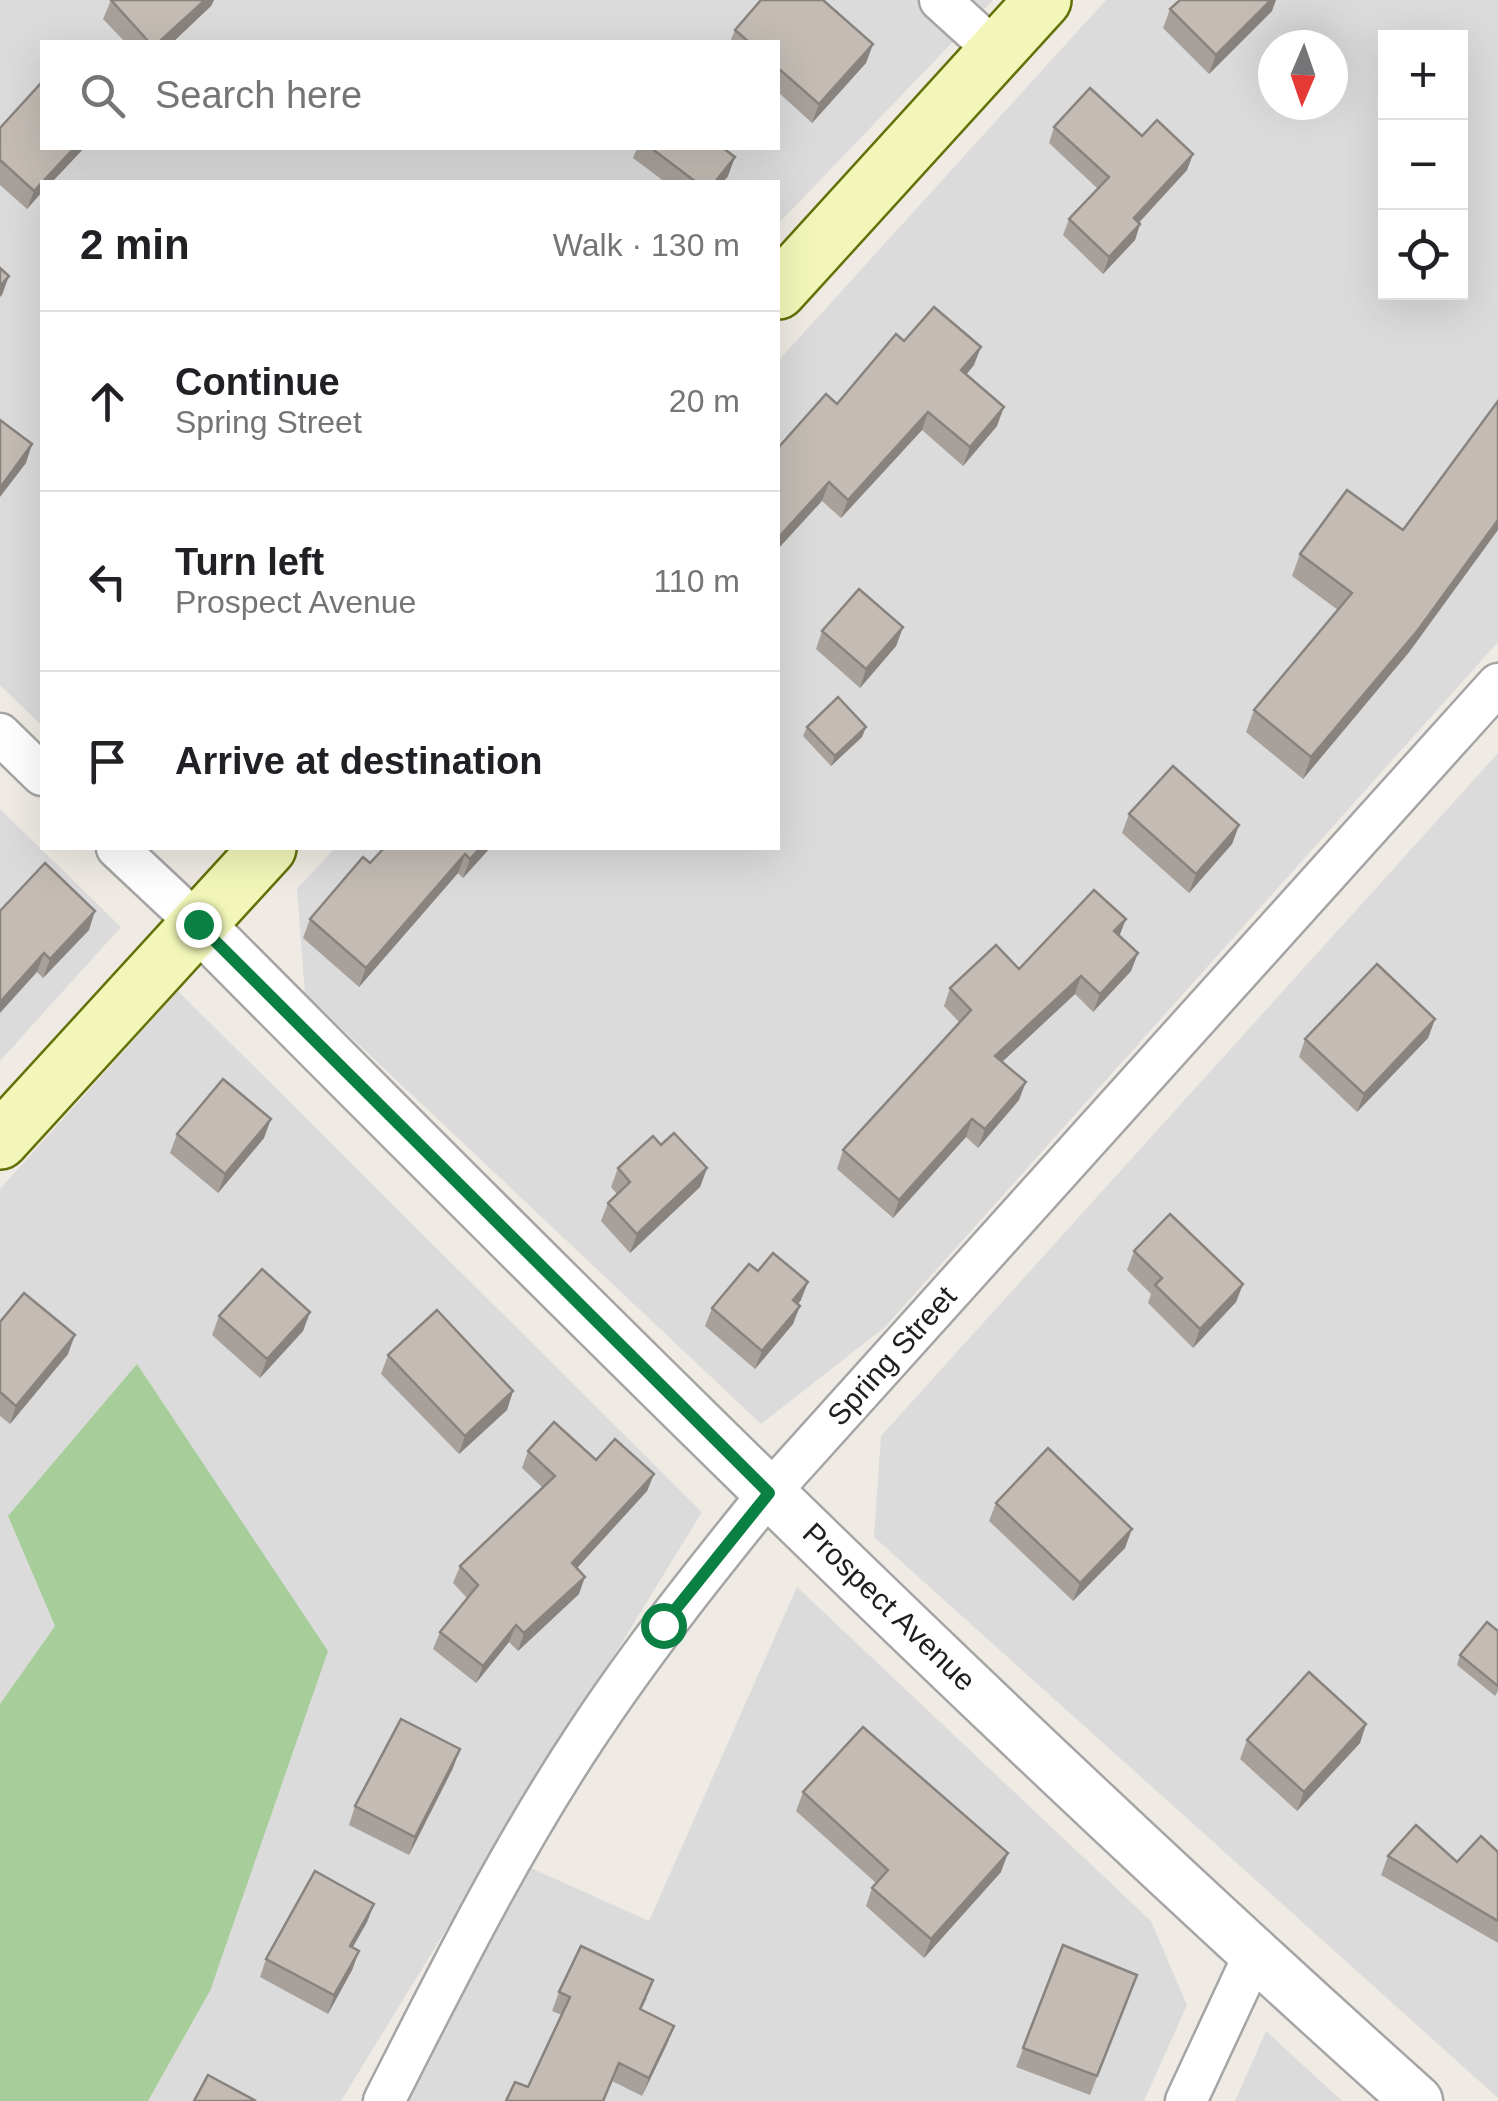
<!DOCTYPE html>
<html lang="en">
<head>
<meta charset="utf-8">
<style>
  :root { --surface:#fff; --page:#f2f2f2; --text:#202124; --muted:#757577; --line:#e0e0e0 }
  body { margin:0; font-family:Arial,sans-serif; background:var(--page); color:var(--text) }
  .controls { position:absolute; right:30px; top:30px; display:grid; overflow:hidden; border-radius:0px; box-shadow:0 10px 40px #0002 }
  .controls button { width:90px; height:90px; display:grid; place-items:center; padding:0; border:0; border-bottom:2px solid var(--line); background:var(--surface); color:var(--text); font:50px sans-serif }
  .compass { position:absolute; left:1258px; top:30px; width:90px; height:90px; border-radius:50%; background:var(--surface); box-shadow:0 10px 40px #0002; rotate:182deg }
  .stop { position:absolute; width:30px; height:30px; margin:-22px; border:8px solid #0b8043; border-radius:50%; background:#fff }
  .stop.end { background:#0b8043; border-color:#fff; box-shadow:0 2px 10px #0008 }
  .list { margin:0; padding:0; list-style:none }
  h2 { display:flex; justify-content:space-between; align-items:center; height:130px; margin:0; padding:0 40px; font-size:42px }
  h2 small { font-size:32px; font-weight:400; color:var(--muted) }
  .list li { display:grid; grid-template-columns:65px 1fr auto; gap:30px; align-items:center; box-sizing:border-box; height:180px; padding:0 40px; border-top:2px solid var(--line) }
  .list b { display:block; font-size:38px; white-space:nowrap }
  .list p { margin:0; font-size:32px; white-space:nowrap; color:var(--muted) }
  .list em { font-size:32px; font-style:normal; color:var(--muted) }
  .icon { flex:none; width:55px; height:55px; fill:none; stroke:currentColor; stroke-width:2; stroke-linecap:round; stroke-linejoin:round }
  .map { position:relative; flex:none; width:1498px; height:2101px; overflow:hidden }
  .search { position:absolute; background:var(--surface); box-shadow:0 10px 40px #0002; left:40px; top:40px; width:740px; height:110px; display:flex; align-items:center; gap:25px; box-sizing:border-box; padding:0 35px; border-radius:0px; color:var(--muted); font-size:38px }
  .panel { position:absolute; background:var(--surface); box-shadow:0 10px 40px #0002; left:40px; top:180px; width:740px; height:670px; border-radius:0px }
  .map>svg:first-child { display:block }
  .residential { fill:#dcdbdb; fill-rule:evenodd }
  .forest { fill:#a7cd9a }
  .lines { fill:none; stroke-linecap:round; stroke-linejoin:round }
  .minor-casing { stroke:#a5a5a5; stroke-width:45 }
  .tertiary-casing { stroke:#a5a5a5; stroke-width:55 }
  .secondary-casing { stroke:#637108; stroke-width:60 }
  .minor { stroke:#fff; stroke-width:40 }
  .tertiary { stroke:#fff; stroke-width:50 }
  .secondary { stroke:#f2f7b9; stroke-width:55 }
  .wall { fill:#a8a19b }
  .shaded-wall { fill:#88837e }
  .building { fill:#c3bbb4; stroke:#88837e; stroke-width:2.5 }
  .route { stroke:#0b8043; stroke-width:12 }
  .labels { text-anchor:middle; stroke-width:8; stroke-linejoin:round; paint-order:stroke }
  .street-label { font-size:30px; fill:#1e1e1e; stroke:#fff }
</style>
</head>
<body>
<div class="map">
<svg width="1498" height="2101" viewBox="0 0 1498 2101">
  <rect width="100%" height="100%" fill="#efebe4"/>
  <!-- residential -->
  <g class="residential">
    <path d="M 0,0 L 993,0 L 778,224 L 778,182 L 42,182 L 42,726 L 0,685 ZM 42,42 L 778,42 L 778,148 L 42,148 Z"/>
    <path d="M 1106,0 L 1498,0 L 1498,642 L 885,1327 L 761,1424 L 305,994 L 297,889 L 335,848 L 778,848 L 778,361 ZM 1386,38 L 1460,38 L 1460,292 L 1386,292 ZM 1273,45 L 1333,45 L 1333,105 L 1273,105 Z"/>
    <path d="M 1498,753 L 1498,2098 L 874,1537 L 881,1436 Z"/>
    <path d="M 0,809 L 121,927 L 0,1061 Z"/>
    <path d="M 178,991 L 702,1512 L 341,2101 L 148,2101 L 210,1991 L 137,1365 L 8,1516 L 55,1626 L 0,1704 L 0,1189 Z"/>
    <path d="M 797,1587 L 1151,1921 L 1187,2005 L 1144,2101 L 392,2101 L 511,1859 L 649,1921 Z"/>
    <path d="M 1266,2031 L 1342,2101 L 1235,2101 Z"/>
  </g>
  <!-- forest -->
  <path class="forest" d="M 137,1364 L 328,1651 L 210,1991 L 148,2101 L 0,2101 L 0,1704 L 55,1626 L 8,1516 Z"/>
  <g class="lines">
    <!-- minor casing -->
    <g class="minor-casing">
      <g id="minor">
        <path d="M 940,0 L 996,51"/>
        <path d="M 0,734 L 42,775"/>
        <path d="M 117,848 L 198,924"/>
        <path d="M 384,2101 C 447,1977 509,1852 586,1736 C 642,1651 705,1572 769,1493 L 1498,684"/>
        <path d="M 1186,2101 L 1254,1955"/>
      </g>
    </g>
    <!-- tertiary casing -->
    <g class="tertiary-casing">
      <path id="tertiary" d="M 198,924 C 596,1325 996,1724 1417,2101"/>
    </g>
    <!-- secondary casing -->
    <g class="secondary-casing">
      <g id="secondary">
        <path d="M 778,291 L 1043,0"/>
        <path d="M 0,1141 L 268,848"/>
      </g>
    </g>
    <!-- minor -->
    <use href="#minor" class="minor"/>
    <!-- tertiary -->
    <use href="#tertiary" class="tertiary"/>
    <!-- secondary -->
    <use href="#secondary" class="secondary"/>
  </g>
  <!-- wall -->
  <g class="wall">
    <path d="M 111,0 L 214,0 L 211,6 L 173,42 L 125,42 L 103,19 Z"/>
    <path d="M 1170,9 L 1272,11 L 1209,74 L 1163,28 Z"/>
    <path d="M 735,30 L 873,44 L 866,63 L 812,123 L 778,92 L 778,42 L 730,42 Z"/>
    <path d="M 1054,127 L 1142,136 L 1193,154 L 1187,170 L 1139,223 L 1140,224 L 1135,240 L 1103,274 L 1063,235 L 1069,219 L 1098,189 L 1049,143 Z"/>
    <path d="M 0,128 L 42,148 L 84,148 L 52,182 L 42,182 L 42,192 L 27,209 L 0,185 Z"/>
    <path d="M 637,148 L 726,148 L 728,176 L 723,182 L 665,182 L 633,158 Z"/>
    <path d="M 904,341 L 974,365 L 966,375 L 997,426 L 963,466 L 922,430 L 841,518 L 822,501 L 837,404 Z"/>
    <path d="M 1347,490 L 1410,651 L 1303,779 L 1246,732 L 1254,710 L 1338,610 L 1292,576 L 1300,554 Z"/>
    <path d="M 903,627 L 896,646 L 860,688 L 816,649 L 822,631 Z"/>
    <path d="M 807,727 L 866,727 L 862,737 L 831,766 L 803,736 Z"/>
    <path d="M 1129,814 L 1239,825 L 1232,844 L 1189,893 L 1122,833 Z"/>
    <path d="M 384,848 L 490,848 L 463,878 L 458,873 L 359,987 L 303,938 L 310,919 L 370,863 Z"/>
    <path d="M 0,911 L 89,930 L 43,978 L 37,972 Z"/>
    <path d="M 1119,936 L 1138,953 L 1131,971 L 1093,1012 L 1075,994 L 1002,1062 L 1019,1100 L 978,1148 L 966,1137 L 893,1218 L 837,1169 L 843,1150 L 959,1022 L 944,1006 L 950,988 L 1019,969 Z"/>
    <path d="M 1435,1019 L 1428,1038 L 1357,1112 L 1299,1057 L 1305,1039 Z"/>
    <path d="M 177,1134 L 264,1138 L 218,1193 L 170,1153 Z"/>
    <path d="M 661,1145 L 707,1168 L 700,1187 L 630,1253 L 601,1221 L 608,1203 L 617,1194 L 611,1187 L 618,1168 Z"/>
    <path d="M 1134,1251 L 1243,1284 L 1236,1302 L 1193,1348 L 1148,1303 L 1151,1294 L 1127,1270 Z"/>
    <path d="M 801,1300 L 798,1304 L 793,1324 L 755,1369 L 705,1326 L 712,1308 Z"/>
    <path d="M 310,1312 L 303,1331 L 260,1378 L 212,1335 L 219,1316 Z"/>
    <path d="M 0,1322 L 68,1354 L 10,1424 L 0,1416 Z"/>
    <path d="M 388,1355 L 513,1391 L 507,1410 L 459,1454 L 381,1374 Z"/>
    <path d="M 528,1451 L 596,1460 L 654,1474 L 647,1491 L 577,1568 L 579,1594 L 518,1651 L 509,1642 L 476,1683 L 433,1649 L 440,1632 L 467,1598 L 453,1583 L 460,1566 L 543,1488 L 522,1468 Z"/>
    <path d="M 996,1503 L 1125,1548 L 1073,1601 L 989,1521 Z"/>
    <path d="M 1498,1631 L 1498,1691 L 1495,1696 L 1457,1665 L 1460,1655 Z"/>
    <path d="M 1366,1724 L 1360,1743 L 1297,1811 L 1240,1759 L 1247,1740 Z"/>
    <path d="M 453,1768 L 409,1855 L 349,1825 L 355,1806 Z"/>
    <path d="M 803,1792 L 1001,1872 L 924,1958 L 866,1906 L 872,1888 L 876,1883 L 796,1811 Z"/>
    <path d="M 1498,1852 L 1498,1943 L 1381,1875 L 1388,1856 L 1457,1862 Z"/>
    <path d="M 374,1904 L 367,1922 L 353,1947 L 359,1951 L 352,1970 L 328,2014 L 260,1977 L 266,1959 Z"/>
    <path d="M 1063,1945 L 1137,1975 L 1090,2095 L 1016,2067 Z"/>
    <path d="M 559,1992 L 647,1998 L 641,2010 L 674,2026 L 667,2044 L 642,2096 L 612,2081 L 562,2015 L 552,2011 Z"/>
  </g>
  <!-- shaded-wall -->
  <g class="shaded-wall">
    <path d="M 205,0 L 214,0 L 211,6 L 173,42 L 159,42 Z"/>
    <path d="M 1271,0 L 1276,0 L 1272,11 L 1209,74 L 1216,55 Z"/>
    <path d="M 873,44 L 866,63 L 812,123 L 819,104 Z"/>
    <path d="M 74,148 L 84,148 L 52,182 L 42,182 L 42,192 L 27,209 L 34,191 Z"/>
    <path d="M 1193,154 L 1187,170 L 1128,234 L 1134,218 Z"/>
    <path d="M 735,157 L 728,176 L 723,182 L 715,182 Z"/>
    <path d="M 1140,224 L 1135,240 L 1103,274 L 1109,257 Z"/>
    <path d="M 9,276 L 2,295 L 0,297 L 0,286 Z"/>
    <path d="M 981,347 L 974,365 L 954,389 L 961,370 Z"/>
    <path d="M 1004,407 L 997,426 L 963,466 L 970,447 Z"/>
    <path d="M 928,412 L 922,430 L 841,518 L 848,500 Z"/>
    <path d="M 32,444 L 26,463 L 0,497 L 0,488 Z"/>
    <path d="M 829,482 L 822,501 L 778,549 L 778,538 Z"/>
    <path d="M 1498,520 L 1498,530 L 1410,651 L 1303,779 L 1311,757 Z"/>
    <path d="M 903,627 L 896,646 L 860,688 L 866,669 Z"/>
    <path d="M 866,727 L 862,737 L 831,766 L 835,756 Z"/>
    <path d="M 1239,825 L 1232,844 L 1189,893 L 1196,874 Z"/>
    <path d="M 480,848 L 490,848 L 463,878 L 470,859 Z"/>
    <path d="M 465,854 L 458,873 L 359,987 L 366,968 Z"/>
    <path d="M 95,911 L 89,930 L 43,978 L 50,959 Z"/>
    <path d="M 1126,919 L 1119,937 L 1114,931 Z"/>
    <path d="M 44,953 L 37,972 L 0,1013 L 0,1002 Z"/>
    <path d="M 1138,953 L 1131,971 L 1093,1012 L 1100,994 Z"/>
    <path d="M 1081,976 L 1075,994 L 989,1074 L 995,1056 Z"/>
    <path d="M 1435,1019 L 1428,1038 L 1357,1112 L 1364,1094 Z"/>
    <path d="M 1026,1082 L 1019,1100 L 978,1148 L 985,1129 Z"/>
    <path d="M 271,1119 L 264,1138 L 218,1193 L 225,1174 Z"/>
    <path d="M 972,1119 L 966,1137 L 893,1218 L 899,1200 Z"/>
    <path d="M 707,1168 L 700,1187 L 630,1253 L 637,1234 Z"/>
    <path d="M 808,1282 L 801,1300 L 786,1318 L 793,1300 Z"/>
    <path d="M 1243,1284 L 1236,1302 L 1193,1348 L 1200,1329 Z"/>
    <path d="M 800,1306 L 793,1324 L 755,1369 L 762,1351 Z"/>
    <path d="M 310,1312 L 303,1331 L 260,1378 L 267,1359 Z"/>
    <path d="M 75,1335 L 68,1354 L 10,1424 L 16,1406 Z"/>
    <path d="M 513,1391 L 507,1410 L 459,1454 L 465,1436 Z"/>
    <path d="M 654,1474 L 647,1491 L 566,1580 L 572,1563 Z"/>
    <path d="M 1132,1529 L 1125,1548 L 1073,1601 L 1080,1583 Z"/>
    <path d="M 585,1577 L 579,1594 L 518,1651 L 524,1633 Z"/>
    <path d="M 516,1625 L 509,1642 L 476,1683 L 483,1666 Z"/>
    <path d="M 1366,1724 L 1360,1743 L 1297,1811 L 1304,1792 Z"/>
    <path d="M 460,1749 L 453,1768 L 409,1855 L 415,1837 Z"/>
    <path d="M 1008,1853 L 1001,1872 L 924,1958 L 931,1939 Z"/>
    <path d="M 374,1904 L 367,1922 L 343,1964 L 350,1946 Z"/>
    <path d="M 359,1951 L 352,1970 L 328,2014 L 334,1995 Z"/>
    <path d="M 674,2026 L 667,2044 L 642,2096 L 649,2078 Z"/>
  </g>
  <!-- building -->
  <g class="building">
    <path d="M 111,0 L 205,0 L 159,42 L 149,42 Z"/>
    <path d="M 761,0 L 823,0 L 873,44 L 819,104 L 778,68 L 778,42 L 749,42 L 735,30 Z"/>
    <path d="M 1180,0 L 1271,0 L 1216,55 L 1170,9 Z"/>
    <path d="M 42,82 L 42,148 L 74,148 L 34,191 L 0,160 L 0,128 Z"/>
    <path d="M 1090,88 L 1142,136 L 1157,120 L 1193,154 L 1134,218 L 1140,224 L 1109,257 L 1069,219 L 1109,177 L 1054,127 Z"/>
    <path d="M 651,148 L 723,148 L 735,157 L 715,182 L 696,182 Z"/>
    <path d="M 0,268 L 9,276 L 0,286 Z"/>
    <path d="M 934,307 L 981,347 L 961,370 L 1004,407 L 970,447 L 928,412 L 848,500 L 829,482 L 778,538 L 778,448 L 826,394 L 837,404 L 896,334 L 904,341 Z"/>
    <path d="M 1498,401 L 1498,520 L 1418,630 L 1311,757 L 1254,710 L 1352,593 L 1300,554 L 1347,490 L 1403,530 Z"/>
    <path d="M 0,420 L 32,444 L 0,488 Z"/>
    <path d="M 859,589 L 903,627 L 866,669 L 822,631 Z"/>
    <path d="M 838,697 L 866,727 L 835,756 L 807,727 Z"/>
    <path d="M 1173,766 L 1239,825 L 1196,874 L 1129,814 Z"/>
    <path d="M 384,848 L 480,848 L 470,859 L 465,854 L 366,968 L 310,919 L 363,857 L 370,863 Z"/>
    <path d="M 45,863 L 95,911 L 50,959 L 44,953 L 0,1002 L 0,911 Z"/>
    <path d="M 1094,890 L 1126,919 L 1114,931 L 1138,953 L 1100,994 L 1081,976 L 995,1056 L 1026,1082 L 985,1129 L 972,1119 L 899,1200 L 843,1150 L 971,1010 L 950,988 L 996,945 L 1019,969 Z"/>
    <path d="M 1377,964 L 1435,1019 L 1364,1094 L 1305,1039 Z"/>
    <path d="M 223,1079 L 271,1119 L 225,1174 L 177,1134 Z"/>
    <path d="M 674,1133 L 707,1168 L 637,1234 L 608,1203 L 630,1182 L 618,1168 L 653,1136 L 661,1145 Z"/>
    <path d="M 1170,1214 L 1243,1284 L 1200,1329 L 1155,1285 L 1162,1278 L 1134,1251 Z"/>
    <path d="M 773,1253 L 808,1282 L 793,1300 L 800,1306 L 762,1351 L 712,1308 L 749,1264 L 758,1271 Z"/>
    <path d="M 262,1269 L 310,1312 L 267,1359 L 219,1316 Z"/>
    <path d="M 24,1293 L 75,1335 L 16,1406 L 0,1392 L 0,1322 Z"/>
    <path d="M 437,1310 L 513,1391 L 465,1436 L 388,1355 Z"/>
    <path d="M 554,1422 L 596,1460 L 615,1439 L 654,1474 L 572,1563 L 585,1577 L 524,1633 L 516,1625 L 483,1666 L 440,1632 L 478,1585 L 460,1566 L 555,1476 L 528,1451 Z"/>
    <path d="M 1048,1448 L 1132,1529 L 1080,1583 L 996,1503 Z"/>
    <path d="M 1487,1622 L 1498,1631 L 1498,1686 L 1460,1655 Z"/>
    <path d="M 1309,1672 L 1366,1724 L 1304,1792 L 1247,1740 Z"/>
    <path d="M 401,1719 L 460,1749 L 415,1837 L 355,1806 Z"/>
    <path d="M 863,1727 L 1008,1853 L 931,1939 L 872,1888 L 888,1870 L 803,1792 Z"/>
    <path d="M 1416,1825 L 1457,1862 L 1481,1836 L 1498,1852 L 1498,1921 L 1388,1856 Z"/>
    <path d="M 315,1871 L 374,1904 L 350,1946 L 359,1951 L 334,1995 L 266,1959 Z"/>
    <path d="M 1063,1945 L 1137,1975 L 1097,2076 L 1023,2048 Z"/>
    <path d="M 581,1946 L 653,1980 L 640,2009 L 674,2026 L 649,2078 L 619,2063 L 603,2101 L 506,2101 L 515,2082 L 528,2087 L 570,1997 L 559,1992 Z"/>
    <path d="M 208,2075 L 256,2101 L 194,2101 Z"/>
  </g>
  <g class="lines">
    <!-- route -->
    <path class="route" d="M 198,924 L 769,1493 L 663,1625"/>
  </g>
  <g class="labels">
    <!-- street labels -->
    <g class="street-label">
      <text transform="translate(892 1356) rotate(-48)" y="10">Spring Street</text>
      <text transform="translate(889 1607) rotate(44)" y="10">Prospect Avenue</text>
    </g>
  </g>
</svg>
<div class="controls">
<button>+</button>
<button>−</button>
<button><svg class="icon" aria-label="locate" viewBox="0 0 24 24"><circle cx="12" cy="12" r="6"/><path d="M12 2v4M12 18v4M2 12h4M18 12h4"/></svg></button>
</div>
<svg class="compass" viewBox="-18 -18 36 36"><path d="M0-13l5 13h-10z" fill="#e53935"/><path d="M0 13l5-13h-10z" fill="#757577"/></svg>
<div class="stop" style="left:663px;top:1625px"></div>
<div class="stop end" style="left:198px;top:924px"></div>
<div class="search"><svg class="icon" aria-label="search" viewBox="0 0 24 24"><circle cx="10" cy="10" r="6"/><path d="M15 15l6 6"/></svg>Search here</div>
<section class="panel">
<h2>2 min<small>Walk · 130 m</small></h2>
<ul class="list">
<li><svg class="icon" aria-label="ahead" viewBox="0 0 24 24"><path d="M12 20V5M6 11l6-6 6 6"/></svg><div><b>Continue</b><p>Spring Street</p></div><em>20 m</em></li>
<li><svg class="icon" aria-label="left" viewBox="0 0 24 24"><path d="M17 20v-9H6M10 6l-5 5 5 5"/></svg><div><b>Turn left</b><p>Prospect Avenue</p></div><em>110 m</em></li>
<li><svg class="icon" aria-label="arrive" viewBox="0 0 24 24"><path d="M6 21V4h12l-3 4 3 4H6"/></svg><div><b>Arrive at destination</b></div></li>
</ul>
</section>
</div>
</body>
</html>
